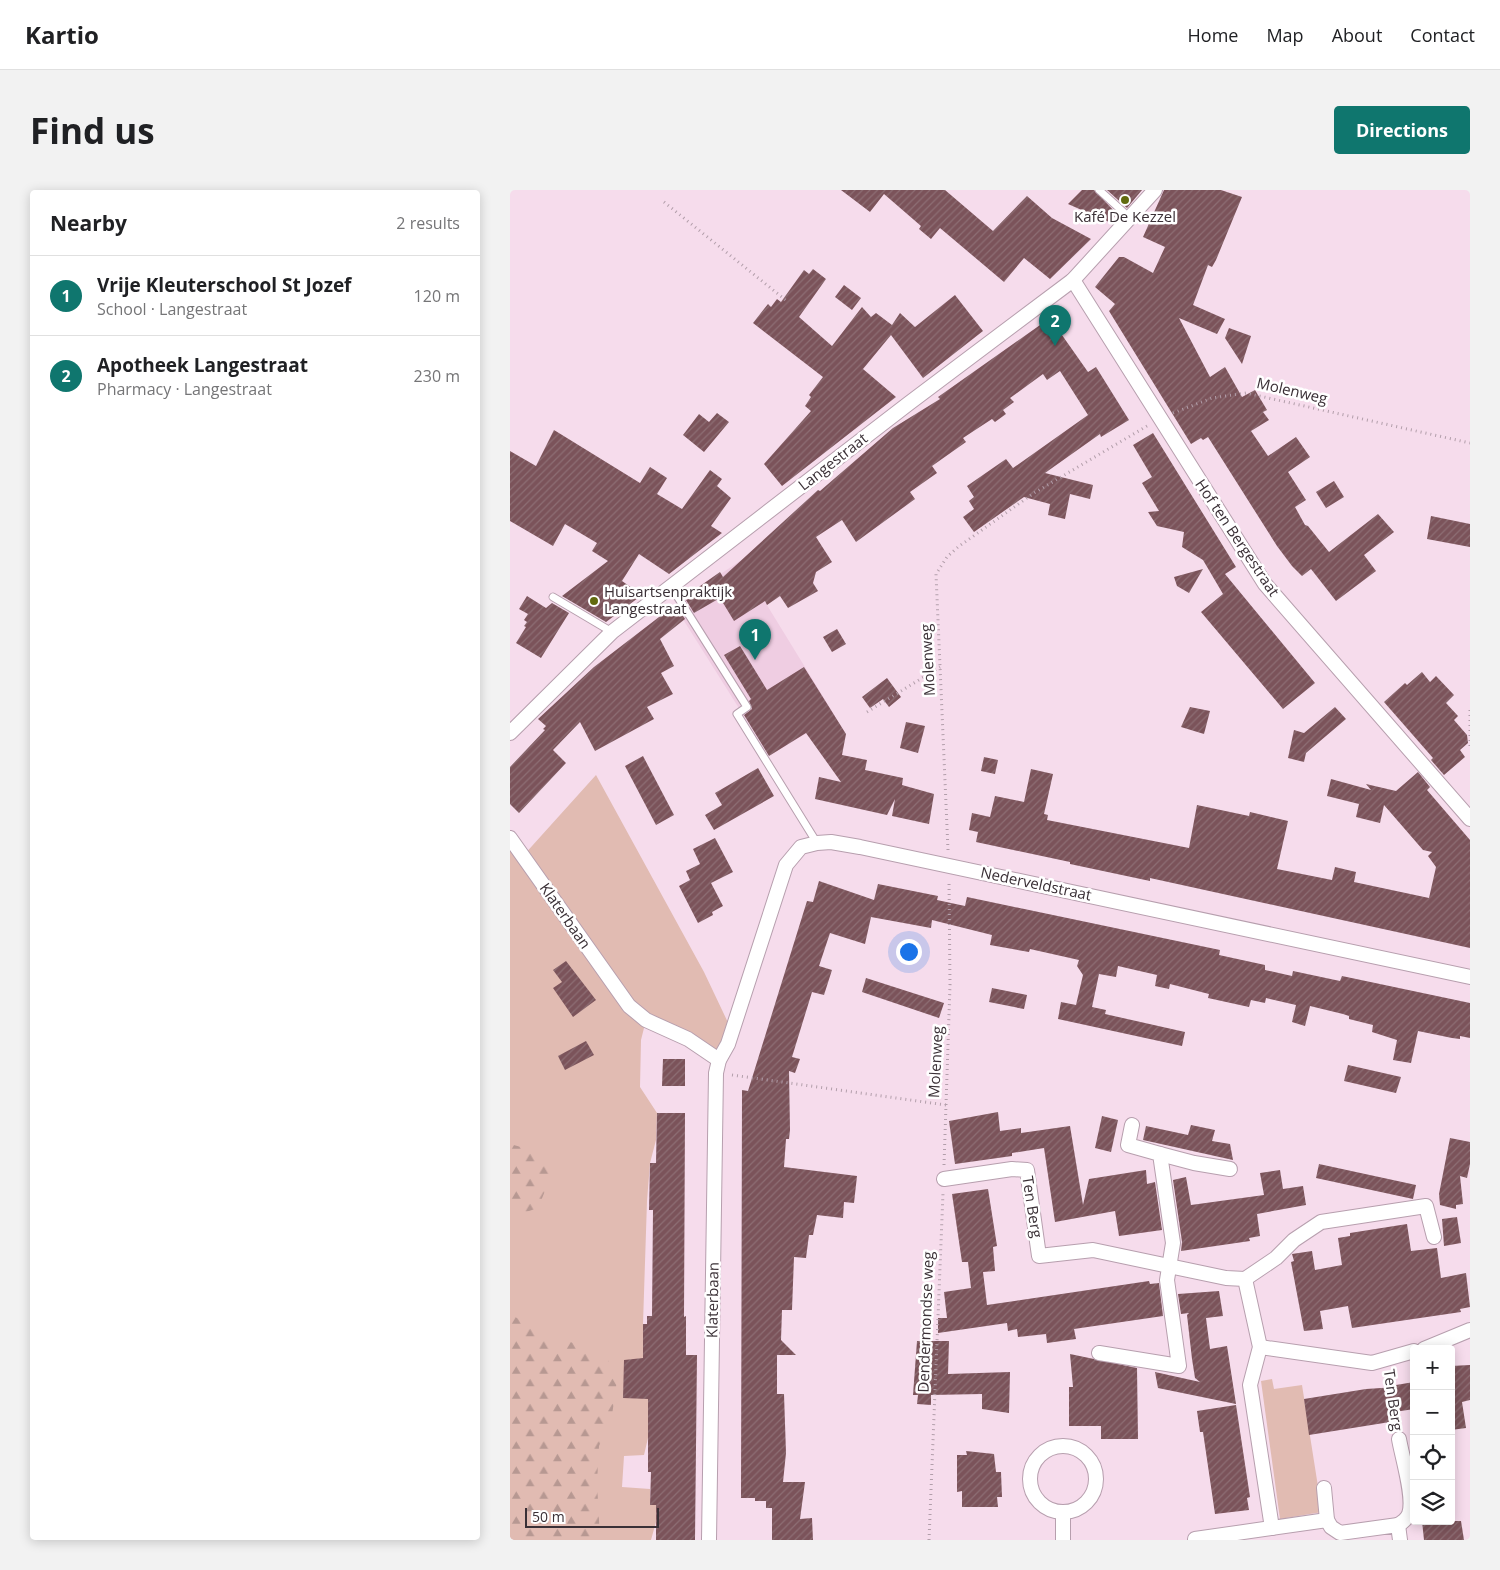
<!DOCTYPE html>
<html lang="en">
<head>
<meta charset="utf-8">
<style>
  :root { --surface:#fff; --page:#f2f2f2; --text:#202124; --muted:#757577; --line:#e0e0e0; --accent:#0f766e }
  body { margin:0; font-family:"Open Sans",sans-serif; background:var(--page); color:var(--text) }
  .controls { position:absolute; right:15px; bottom:15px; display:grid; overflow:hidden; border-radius:5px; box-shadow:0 2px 12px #0003 }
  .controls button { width:45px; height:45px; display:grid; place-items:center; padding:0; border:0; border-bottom:1px solid var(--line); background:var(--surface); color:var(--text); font:25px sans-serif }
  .scale { position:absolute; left:15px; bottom:12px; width:134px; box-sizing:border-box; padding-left:5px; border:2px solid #3a3036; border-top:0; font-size:14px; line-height:18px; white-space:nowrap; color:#3a3036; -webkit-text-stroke:4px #fff; paint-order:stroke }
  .you { position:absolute; left:398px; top:761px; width:18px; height:18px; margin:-12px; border:4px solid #fff; border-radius:50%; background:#1a73e8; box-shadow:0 0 0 8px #1a73e833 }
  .badge { display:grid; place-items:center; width:32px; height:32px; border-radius:50%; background:var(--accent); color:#fff; font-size:16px; font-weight:700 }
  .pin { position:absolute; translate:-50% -41px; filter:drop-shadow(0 1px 2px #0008) }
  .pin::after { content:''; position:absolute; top:26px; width:18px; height:15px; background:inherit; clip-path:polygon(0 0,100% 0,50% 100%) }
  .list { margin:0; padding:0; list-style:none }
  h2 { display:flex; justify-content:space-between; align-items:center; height:65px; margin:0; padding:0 20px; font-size:21px }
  h2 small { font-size:16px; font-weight:400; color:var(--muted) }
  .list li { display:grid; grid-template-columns:32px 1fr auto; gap:15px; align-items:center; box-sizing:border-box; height:80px; padding:0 20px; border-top:1px solid var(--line) }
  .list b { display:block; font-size:19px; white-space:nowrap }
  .list p { margin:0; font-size:16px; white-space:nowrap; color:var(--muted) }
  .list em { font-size:16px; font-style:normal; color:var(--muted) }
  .icon { flex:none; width:28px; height:28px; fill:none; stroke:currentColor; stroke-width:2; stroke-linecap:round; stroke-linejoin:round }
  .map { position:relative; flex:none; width:960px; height:1350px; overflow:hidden; border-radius:5px }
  header { display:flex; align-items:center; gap:30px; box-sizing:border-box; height:70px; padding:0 25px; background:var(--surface); border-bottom:1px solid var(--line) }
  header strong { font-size:24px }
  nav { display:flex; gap:28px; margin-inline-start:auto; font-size:18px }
  .intro { display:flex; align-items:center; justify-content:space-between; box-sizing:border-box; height:120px; padding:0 30px }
  h1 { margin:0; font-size:35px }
  .button { padding:12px 22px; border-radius:5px; background:var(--accent); color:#fff; font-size:18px; font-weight:700 }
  main { display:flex; gap:30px; padding:0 30px }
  aside { flex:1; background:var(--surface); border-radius:5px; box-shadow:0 2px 12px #0003 }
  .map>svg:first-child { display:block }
  .built { fill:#efcde2 }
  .green { fill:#e1bbb2 }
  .forest { fill:url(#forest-firs) }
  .building { fill:url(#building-hatch) }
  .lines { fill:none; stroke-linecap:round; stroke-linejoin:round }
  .service-casing { stroke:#b79fae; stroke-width:9 }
  .minor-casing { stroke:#b79fae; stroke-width:16 }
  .path { stroke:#b29eaa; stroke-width:3; stroke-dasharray:1 4; stroke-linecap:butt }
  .service { stroke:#fff; stroke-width:7 }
  .minor { stroke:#fff; stroke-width:14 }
  .poi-dot { fill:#616a0e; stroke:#fff; stroke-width:2 }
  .labels { text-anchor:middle; stroke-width:5; stroke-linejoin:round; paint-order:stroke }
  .poi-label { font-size:15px; fill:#3a3036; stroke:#fff }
  .street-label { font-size:15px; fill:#3a3036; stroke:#fff }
</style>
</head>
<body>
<header>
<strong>Kartio</strong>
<nav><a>Home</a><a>Map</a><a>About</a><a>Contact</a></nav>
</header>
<div class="intro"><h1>Find us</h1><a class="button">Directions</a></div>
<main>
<aside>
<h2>Nearby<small>2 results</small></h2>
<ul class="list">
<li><span class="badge">1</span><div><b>Vrije Kleuterschool St Jozef</b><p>School · Langestraat</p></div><em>120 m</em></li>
<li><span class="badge">2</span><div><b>Apotheek Langestraat</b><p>Pharmacy · Langestraat</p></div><em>230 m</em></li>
</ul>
</aside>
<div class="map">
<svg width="960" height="1350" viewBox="0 0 960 1350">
  <defs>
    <pattern id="forest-firs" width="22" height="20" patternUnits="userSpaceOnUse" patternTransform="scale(1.25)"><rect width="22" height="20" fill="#e1bbb2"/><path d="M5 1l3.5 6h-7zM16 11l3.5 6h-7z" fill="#b79892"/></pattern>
    <pattern id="building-hatch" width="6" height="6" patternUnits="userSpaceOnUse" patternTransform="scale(1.25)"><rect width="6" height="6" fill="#7b535a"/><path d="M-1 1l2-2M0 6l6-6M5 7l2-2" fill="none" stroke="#8d6e74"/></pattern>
  </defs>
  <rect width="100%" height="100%" fill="#f6dcec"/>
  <!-- built -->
  <path class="built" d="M 230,371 L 325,526 L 259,566 L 164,415 Z"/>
  <!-- green -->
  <g class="green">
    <path d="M 86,585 L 194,782 L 222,841 L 209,870 L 136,830 L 131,850 L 130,897 L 147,923 L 146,950 L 140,973 L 137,1011 L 133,1134 L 133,1145 L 141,1145 L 138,1248 L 134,1265 L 114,1266 L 112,1297 L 140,1299 L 140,1315 L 146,1315 L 146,1332 L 141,1350 L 0,1350 L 0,648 L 13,666 Z"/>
    <path d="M 762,1189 L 764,1199 L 792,1195 L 812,1322 L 770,1329 L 751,1191 Z"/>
  </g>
  <!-- forest -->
  <g class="forest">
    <path d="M 0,954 L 33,963 L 44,979 L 28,1018 L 4,1026 L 0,1031 Z"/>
    <path d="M 0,1124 L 40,1147 L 80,1157 L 97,1169 L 108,1184 L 102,1225 L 89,1256 L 87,1293 L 90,1349 L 88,1350 L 0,1350 Z"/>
  </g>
  <!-- building -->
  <g class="building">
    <path d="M 331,0 L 435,0 L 483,41 L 517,6 L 542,28 L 581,49 L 540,89 L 514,68 L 494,92 L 430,38 L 421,49 L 409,39 L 411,36 L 374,4 L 360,22 Z"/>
    <path d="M 572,0 L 584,0 L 607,24 L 599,32 L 558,14 Z"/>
    <path d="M 597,0 L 632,0 L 617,18 Z"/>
    <path d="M 654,0 L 711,0 L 732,7 L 706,70 L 702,77 L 698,75 L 683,115 L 715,129 L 707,144 L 669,128 L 700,187 L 715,177 L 732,207 L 745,200 L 757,220 L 753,222 L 759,230 L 741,241 L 758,266 L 786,247 L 800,267 L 778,282 L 796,310 L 785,317 L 795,335 L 798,336 L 819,362 L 868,324 L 884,342 L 854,365 L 866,381 L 826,411 L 801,379 L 792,386 L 782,376 L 767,356 L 698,247 L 693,250 L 691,248 L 681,254 L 599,121 L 605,114 L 585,97 L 609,67 L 614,67 L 643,83 L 655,57 L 633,47 Z"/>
    <path d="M 303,79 L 316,89 L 289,127 L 322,156 L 352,117 L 361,127 L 366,123 L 382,135 L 390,123 L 405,137 L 445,105 L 473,141 L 413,188 L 381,145 L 353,179 L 386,207 L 272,296 L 254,274 L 301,221 L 295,216 L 301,207 L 299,205 L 313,187 L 243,133 L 258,114 L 261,117 L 267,109 L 271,112 L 294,80 L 299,84 Z"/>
    <path d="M 334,95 L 351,108 L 342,120 L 325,107 Z"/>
    <path d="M 540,128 L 578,182 L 586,177 L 619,230 L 591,247 L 590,244 L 535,283 L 583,295 L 580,309 L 560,304 L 555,329 L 538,325 L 540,314 L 514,307 L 464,342 L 453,327 L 464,319 L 459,311 L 464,307 L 457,296 L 496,269 L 503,278 L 578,225 L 550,181 L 537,190 L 533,184 L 500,208 L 504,212 L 493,220 L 496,224 L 485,232 L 482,229 L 453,248 L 456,252 L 422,276 L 427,283 L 400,302 L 405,309 L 346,352 L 332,330 L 306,347 L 322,372 L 306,382 L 303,393 L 308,401 L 278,418 L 270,406 L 257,415 L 255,411 L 224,431 L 210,408 L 184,423 L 176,410 L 186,406 L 183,401 L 210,382 L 213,387 L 308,300 L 310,301 L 383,238 L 430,209 L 428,207 Z"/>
    <path d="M 719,138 L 741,146 L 732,174 L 715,148 Z"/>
    <path d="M 207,223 L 219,232 L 194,262 L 173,245 L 189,224 L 199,232 Z"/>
    <path d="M 44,240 L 130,293 L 140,277 L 157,288 L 147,304 L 172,319 L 200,280 L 212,289 L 207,296 L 221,308 L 201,336 L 212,343 L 159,384 L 129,364 L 112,391 L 132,405 L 96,432 L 52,406 L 98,371 L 82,361 L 87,353 L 55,334 L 43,356 L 0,331 L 0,261 L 26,276 Z"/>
    <path d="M 643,243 L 726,377 L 715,384 L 805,493 L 773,519 L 691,422 L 713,404 L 693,370 L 672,357 L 674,342 L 647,336 L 638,322 L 649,321 L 632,293 L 642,287 L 623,255 Z"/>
    <path d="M 824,291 L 834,307 L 816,318 L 806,302 Z"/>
    <path d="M 921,326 L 960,334 L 960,357 L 917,349 Z"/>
    <path d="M 693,379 L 679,403 L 667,396 L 664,387 Z"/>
    <path d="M 17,406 L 36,418 L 42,413 L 59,423 L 31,468 L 6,453 L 16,437 L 14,436 L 17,432 L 14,430 L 18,424 L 9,419 Z"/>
    <path d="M 166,414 L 175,429 L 150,449 L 164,476 L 151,483 L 163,504 L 137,517 L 144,529 L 85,561 L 70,532 L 43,560 L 56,573 L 9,623 L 0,614 L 0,577 L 35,540 L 33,539 L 36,536 L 28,529 L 84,477 Z"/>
    <path d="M 327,439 L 336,454 L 322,462 L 313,447 Z"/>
    <path d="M 230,456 L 257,500 L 294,477 L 336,544 L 332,565 L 357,570 L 355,580 L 393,588 L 392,595 L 424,604 L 419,634 L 382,626 L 385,609 L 377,625 L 305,609 L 309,587 L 331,592 L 296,543 L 259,566 L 234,525 L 242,519 L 239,511 L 241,509 L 214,465 Z"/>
    <path d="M 912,482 L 920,492 L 926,486 L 944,505 L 936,513 L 948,526 L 944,530 L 957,545 L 958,553 L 950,560 L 955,567 L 934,585 L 921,570 L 923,568 L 874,512 L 895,493 L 897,495 Z"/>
    <path d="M 377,488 L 391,507 L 379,517 L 373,509 L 360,518 L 352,507 Z"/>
    <path d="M 680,517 L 700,521 L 694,544 L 671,537 Z"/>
    <path d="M 825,517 L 836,529 L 796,563 L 794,572 L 778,568 L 784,540 L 794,543 Z"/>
    <path d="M 396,532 L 415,536 L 408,563 L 390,558 Z"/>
    <path d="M 133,566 L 164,625 L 146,635 L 115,576 Z"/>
    <path d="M 474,567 L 488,570 L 485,584 L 471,581 Z"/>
    <path d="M 248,578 L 264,606 L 204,640 L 195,625 L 212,615 L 205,603 Z"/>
    <path d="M 521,579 L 543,584 L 534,624 L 538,625 L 537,630 L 679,658 L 687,615 L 739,626 L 740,622 L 778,631 L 767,679 L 822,690 L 825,677 L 846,682 L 844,692 L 919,708 L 926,677 L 918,666 L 922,662 L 913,660 L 874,615 L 870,633 L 846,627 L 849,614 L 817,606 L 821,589 L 861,600 L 856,594 L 886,601 L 908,582 L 920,597 L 917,600 L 960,650 L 960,758 L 640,688 L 640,691 L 560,674 L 560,672 L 466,652 L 468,642 L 459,640 L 462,623 L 480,627 L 485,606 L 514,612 Z"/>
    <path d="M 205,648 L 223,682 L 201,693 L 213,716 L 202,722 L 203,725 L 188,733 L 169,696 L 180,690 L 176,681 L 190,674 L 183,659 Z"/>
    <path d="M 309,691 L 364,710 L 368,694 L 428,706 L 427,710 L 455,716 L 457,707 L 710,760 L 709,765 L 755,775 L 755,780 L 782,786 L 783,781 L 830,791 L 832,786 L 960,813 L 960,848 L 950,846 L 950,849 L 942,848 L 908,841 L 901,873 L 883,870 L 887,850 L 862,842 L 863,835 L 839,829 L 839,826 L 833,824 L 800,816 L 795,836 L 782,832 L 786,815 L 756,808 L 755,813 L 741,810 L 739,817 L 698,808 L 699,804 L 660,794 L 659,799 L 645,796 L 647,785 L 608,776 L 606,787 L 589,784 L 582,817 L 596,820 L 595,824 L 675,842 L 672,856 L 548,829 L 551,812 L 566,815 L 573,785 L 567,776 L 569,770 L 520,759 L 519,762 L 480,755 L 482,745 L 422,730 L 421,738 L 361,727 L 355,754 L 320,743 L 309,776 L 322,780 L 314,805 L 302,802 L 282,867 L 290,869 L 285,883 L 279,881 L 280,940 L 279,949 L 276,949 L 274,977 L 347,986 L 344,1013 L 334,1012 L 333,1028 L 307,1025 L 303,1045 L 299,1045 L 296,1068 L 284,1067 L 282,1120 L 272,1120 L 271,1150 L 286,1165 L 267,1165 L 267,1204 L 274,1204 L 276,1263 L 273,1292 L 295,1292 L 290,1329 L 302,1328 L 303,1350 L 262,1350 L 262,1318 L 256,1318 L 256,1311 L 245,1311 L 245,1308 L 231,1308 L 232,900 L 238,901 L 297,711 L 303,712 Z"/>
    <path d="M 56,771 L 86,810 L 63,827 L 43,798 L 52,792 L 43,780 Z"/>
    <path d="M 356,788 L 434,813 L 429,828 L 352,802 Z"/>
    <path d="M 482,798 L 517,805 L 514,819 L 479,812 Z"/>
    <path d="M 76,851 L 84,865 L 55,880 L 48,866 Z"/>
    <path d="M 153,869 L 175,869 L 175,896 L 152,896 Z"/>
    <path d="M 838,875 L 891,887 L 886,903 L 834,891 Z"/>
    <path d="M 488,922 L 490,941 L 511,938 L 511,943 L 560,936 L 573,1015 L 579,989 L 636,980 L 637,994 L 645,992 L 652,1040 L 609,1046 L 605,1021 L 545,1032 L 534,958 L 502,963 L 502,966 L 445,974 L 439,931 Z"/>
    <path d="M 147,923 L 175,923 L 174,1127 L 176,1126 L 176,1165 L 187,1165 L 185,1350 L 146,1350 L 146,1315 L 140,1315 L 141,1282 L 138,1282 L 138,1209 L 113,1208 L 114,1170 L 133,1168 L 133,1134 L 137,1134 L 137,1126 L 142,1126 L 143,1020 L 139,1020 L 140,973 L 146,973 Z"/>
    <path d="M 592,926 L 608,930 L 601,962 L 585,958 Z"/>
    <path d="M 681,935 L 705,940 L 702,951 L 720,954 L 723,970 L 633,950 L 636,936 L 678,945 Z"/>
    <path d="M 940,948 L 960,952 L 960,974 L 957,988 L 950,986 L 953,1014 L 946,1015 L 946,1019 L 930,1015 L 929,1004 Z"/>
    <path d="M 809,974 L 906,995 L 903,1009 L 806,988 Z"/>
    <path d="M 770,980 L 773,999 L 793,996 L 796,1015 L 747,1024 L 750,1046 L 739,1048 L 740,1051 L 671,1061 L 672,1052 L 663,990 L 676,987 L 681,1015 L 754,1005 L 750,983 Z"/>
    <path d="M 478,999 L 487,1056 L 483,1057 L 485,1081 L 473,1082 L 477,1115 L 639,1091 L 640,1094 L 649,1093 L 653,1126 L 564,1139 L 566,1149 L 537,1153 L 536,1144 L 508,1147 L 507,1139 L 498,1141 L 497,1133 L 428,1143 L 428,1128 L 437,1128 L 434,1102 L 461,1098 L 458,1072 L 452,1072 L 442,1004 Z"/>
    <path d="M 947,1027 L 951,1053 L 934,1056 L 932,1029 Z"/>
    <path d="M 897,1034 L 901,1061 L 927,1058 L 931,1088 L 956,1083 L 960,1117 L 950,1119 L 951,1122 L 842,1138 L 838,1116 L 810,1121 L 813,1139 L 794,1141 L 781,1072 L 784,1071 L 782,1064 L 802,1061 L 805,1080 L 832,1075 L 828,1048 L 840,1046 L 840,1043 Z"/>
    <path d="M 709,1101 L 713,1126 L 696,1128 L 700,1159 L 717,1156 L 726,1214 L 648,1198 L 645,1182 L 690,1192 L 685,1188 L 682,1169 L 677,1125 L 679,1123 L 671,1124 L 668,1104 Z"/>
    <path d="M 407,1151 L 439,1151 L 438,1184 L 500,1182 L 499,1223 L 472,1219 L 472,1204 L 421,1205 L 421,1215 L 407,1214 L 408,1205 L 403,1205 Z"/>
    <path d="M 560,1164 L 627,1178 L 628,1249 L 591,1249 L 591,1236 L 559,1236 L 559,1197 L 563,1197 Z"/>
    <path d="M 960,1175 L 960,1210 L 952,1212 L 956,1238 L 941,1240 L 941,1176 Z"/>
    <path d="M 904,1192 L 904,1219 L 878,1223 L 880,1232 L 799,1245 L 794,1209 L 856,1199 L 886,1197 L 886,1195 Z"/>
    <path d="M 726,1215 L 740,1307 L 737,1308 L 739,1320 L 705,1324 L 693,1242 L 690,1242 L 687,1221 Z"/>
    <path d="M 456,1261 L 484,1264 L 486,1282 L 491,1282 L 492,1307 L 487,1307 L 488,1317 L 452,1317 L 452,1301 L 447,1302 L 447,1265 L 457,1265 Z"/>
    <path d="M 912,1331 L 951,1331 L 954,1350 L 914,1350 Z"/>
  </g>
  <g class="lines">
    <!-- service casing -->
    <g class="service-casing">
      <g id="service">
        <path d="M 589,0 L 620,28"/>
        <path d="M 162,398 L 237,517 L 227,524 L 307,653"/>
        <path d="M 43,407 L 102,442"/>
      </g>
    </g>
    <!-- minor casing -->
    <g class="minor-casing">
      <g id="minor">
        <path d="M 563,90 L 755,394 L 960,629"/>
        <path d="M 0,543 L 102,442 L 398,214 L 563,90 L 645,0"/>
        <path d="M 0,648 L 119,816 L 136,830 L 178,849 L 209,870"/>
        <path d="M 650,964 L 684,973 L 720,979"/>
        <path d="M 434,989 L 502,979 L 517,980 L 529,1066 L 583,1060 L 716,1088 L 735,1089 L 750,1157 L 740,1195 L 762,1338"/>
        <path d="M 735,1089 L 766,1068 L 784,1050 L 811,1032 L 916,1016 L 924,1047"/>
        <path d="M 750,1157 L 862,1173 L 904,1161"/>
        <path d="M 914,1159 L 960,1140"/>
        <path d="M 589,1163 L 669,1176 L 657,1090 L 663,1053 L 650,964 L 618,955 L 622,935"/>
        <circle cx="553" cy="1289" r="33"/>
        <path d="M 814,1298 L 817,1330 L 821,1337 L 830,1343 L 888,1335 L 890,1350"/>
        <path d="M 553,1322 L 553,1350"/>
        <path d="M 888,1335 C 893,1332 897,1329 899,1324 C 905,1308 892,1267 889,1249"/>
        <path d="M 685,1349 L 817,1330"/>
        <path d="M 199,1350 L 206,883 L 209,870 L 218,854 L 276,675 L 291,657 L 307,653 L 321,652 L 350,657 L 960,787"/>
      </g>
    </g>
    <!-- path -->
    <g class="path">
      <path d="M 154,12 L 278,112"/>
      <path d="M 663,223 L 702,208 L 736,203 L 960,253"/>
      <path d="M 960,520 L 960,556"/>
      <path d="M 357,522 L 430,477"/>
      <path d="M 438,660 L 426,384 L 437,367 L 448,357 L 524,303 L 637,236"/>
      <path d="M 222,885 L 436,915"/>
      <path d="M 434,975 L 440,795 L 439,691"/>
      <path d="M 879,1184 L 886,1235"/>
      <path d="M 419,1350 L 433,1003"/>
    </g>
    <!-- service -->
    <use href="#service" class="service"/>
    <!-- minor -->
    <use href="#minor" class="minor"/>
  </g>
  <!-- markers -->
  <g class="poi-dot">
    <circle cx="615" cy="10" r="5"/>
    <circle cx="84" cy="411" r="5"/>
  </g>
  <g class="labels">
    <!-- poi labels -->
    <g class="poi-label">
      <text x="615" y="32">Kafé De Kezzel</text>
      <text x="94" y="407" text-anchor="start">Huisartsenpraktijk<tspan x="94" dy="17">Langestraat</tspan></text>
    </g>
    <!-- street labels -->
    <g class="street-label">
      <text transform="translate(782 201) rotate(13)" y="5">Molenweg</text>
      <text transform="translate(323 272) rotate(-38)" y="5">Langestraat</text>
      <text transform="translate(727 348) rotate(56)" y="5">Hof ten Bergestraat</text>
      <text transform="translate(418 470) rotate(-93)" y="5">Molenweg</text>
      <text transform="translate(526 694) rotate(12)" y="5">Nederveldstraat</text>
      <text transform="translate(55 726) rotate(55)" y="5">Klaterbaan</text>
      <text transform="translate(426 872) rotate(-87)" y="5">Molenweg</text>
      <text transform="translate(522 1017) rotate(81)" y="5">Ten Berg</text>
      <text transform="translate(203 1110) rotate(-89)" y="5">Klaterbaan</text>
      <text transform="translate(416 1132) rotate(-88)" y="5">Dendermondse weg</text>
      <text transform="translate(883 1210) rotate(82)" y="5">Ten Berg</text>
    </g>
  </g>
</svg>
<div class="controls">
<button>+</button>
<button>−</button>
<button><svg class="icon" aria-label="locate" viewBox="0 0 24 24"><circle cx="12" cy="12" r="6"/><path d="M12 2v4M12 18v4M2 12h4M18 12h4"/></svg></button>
<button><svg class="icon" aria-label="layers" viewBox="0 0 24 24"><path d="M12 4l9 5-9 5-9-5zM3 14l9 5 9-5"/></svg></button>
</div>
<div class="scale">50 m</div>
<div class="you"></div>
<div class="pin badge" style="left:245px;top:470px">1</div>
<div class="pin badge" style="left:545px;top:156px">2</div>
</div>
</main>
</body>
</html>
